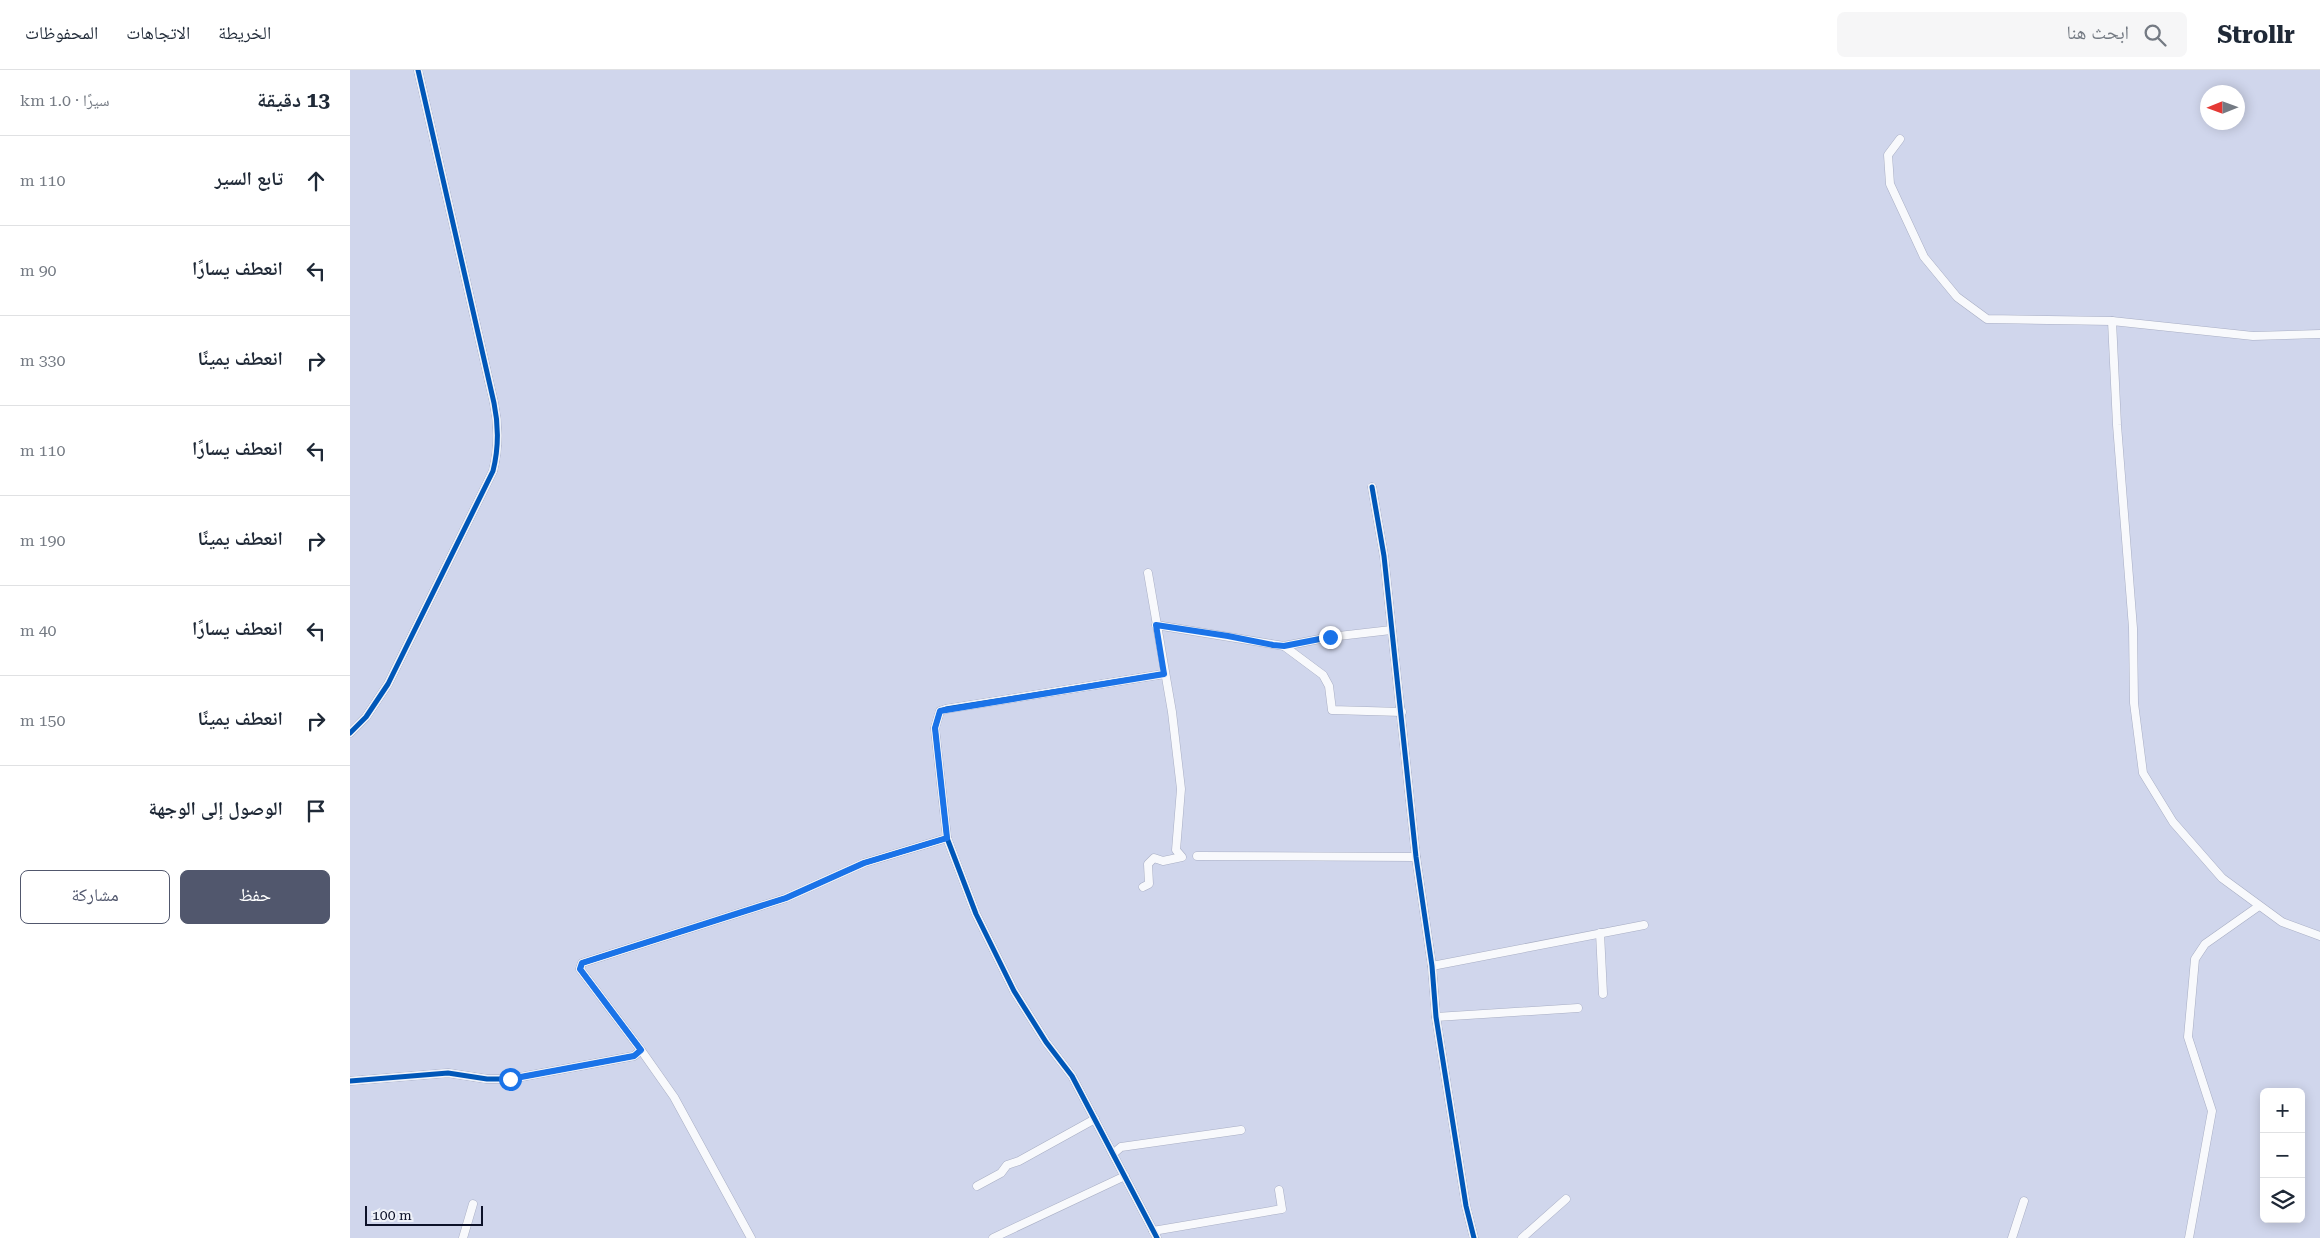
<!DOCTYPE html>
<html lang="ar">
<head>
<meta charset="utf-8">
<style>
  :root { --surface:#fff; --page:#f6f6f7; --text:#1f2937; --muted:#747a83; --line:#e0e1e3; --accent:#51576d }
  body { margin:0; font-family:"Roboto Serif","Noto Naskh Arabic",serif; background:var(--page); color:var(--text); direction:rtl }
  .controls { position:absolute; right:15px; bottom:15px; display:grid; overflow:hidden; border-radius:8px; box-shadow:0 2px 12px #0003 }
  .controls button { width:45px; height:45px; display:grid; place-items:center; padding:0; border:0; border-bottom:1px solid var(--line); background:var(--surface); color:var(--text); font:25px sans-serif }
  .compass { position:absolute; left:1850px; top:15px; width:45px; height:45px; border-radius:50%; background:var(--surface); box-shadow:0 2px 12px #0003; rotate:269deg }
  .scale { position:absolute; left:15px; bottom:12px; width:118px; box-sizing:border-box; padding-left:5px; border:2px solid #0d1229; border-top:0; font-size:14px; line-height:18px; white-space:nowrap; color:#0d1229; -webkit-text-stroke:4px #eff2f9; paint-order:stroke }
  .stop { position:absolute; width:15px; height:15px; margin:-11px; border:4px solid #1a73e8; border-radius:50%; background:#fff }
  .stop.end { background:#1a73e8; border-color:#fff; box-shadow:0 1px 5px #0008 }
  .list { margin:0; padding:0; list-style:none }
  h2 { display:flex; justify-content:space-between; align-items:center; height:65px; margin:0; padding:0 20px; font-size:21px }
  h2 small { font-size:16px; font-weight:400; color:var(--muted) }
  .list li { display:grid; grid-template-columns:32px 1fr auto; gap:15px; align-items:center; box-sizing:border-box; height:90px; padding:0 20px; border-top:1px solid var(--line) }
  .list b { display:block; font-size:19px; white-space:nowrap }
  .list em { font-size:16px; font-style:normal; color:var(--muted) }
  .actions { display:flex; gap:10px; padding:15px 20px }
  .actions a { flex:1; padding:11px 0; border:1px solid var(--accent); border-radius:8px; text-align:center; font-size:18px; color:var(--accent) }
  .actions .main { background:var(--accent); color:#fff }
  .icon { flex:none; width:28px; height:28px; fill:none; stroke:currentColor; stroke-width:2; stroke-linecap:round; stroke-linejoin:round }
  .map { position:relative; flex:none; width:1970px; height:1168px; overflow:hidden; direction:ltr }
  header { display:flex; align-items:center; gap:30px; box-sizing:border-box; height:70px; padding:0 25px; background:var(--surface); border-bottom:1px solid var(--line) }
  header strong { font-size:24px }
  nav { display:flex; gap:28px; margin-inline-start:auto; font-size:18px }
  .search { width:350px; height:45px; background:var(--page); display:flex; align-items:center; gap:12px; box-sizing:border-box; padding:0 18px; border-radius:8px; color:var(--muted); font-size:19px }
  main { display:flex }
  aside { flex:1; background:var(--surface) }
  .map>svg:first-child { display:block }
  .lines { fill:none; stroke-linecap:round; stroke-linejoin:round }
  .minor-casing { stroke:#a8aec4; stroke-width:9 }
  .minor { stroke:#f8f9fc; stroke-width:8 }
  .cycleway-casing { stroke:#eff2f9; stroke-width:8 }
  .cycleway { stroke:#0057b8; stroke-width:5 }
  .route { stroke:#1a73e8; stroke-width:6 }
</style>
</head>
<body>
<header>
<strong>Strollr</strong>
<div class="search"><svg class="icon" aria-label="search" viewBox="0 0 24 24"><circle cx="10" cy="10" r="6"/><path d="M15 15l6 6"/></svg>ابحث هنا</div>
<nav><a>الخريطة</a><a>الاتجاهات</a><a>المحفوظات</a></nav>
</header>
<main>
<div class="map">
<svg width="1970" height="1168" viewBox="0 0 1970 1168">
  <rect width="100%" height="100%" fill="#d0d6ec"/>
  <g class="lines">
    <!-- minor casing -->
    <g class="minor-casing">
      <g id="minor">
        <path d="M 1550,69 L 1538,85 L 1540,114 L 1574,187 L 1607,227 L 1637,249 L 1762,251 L 1903,266 L 1970,264"/>
        <path d="M 1762,251 L 1767,355 L 1783,558 L 1784,633 L 1793,703 L 1823,752 L 1872,808 L 1932,852 L 1970,866"/>
        <path d="M 1022,417 L 1034,486 L 1066,787 L 1082,896 L 1086,947 L 1116,1136 L 1124,1168"/>
        <path d="M 806,555 L 934,576 L 980,567 L 1041,560"/>
        <path d="M 934,576 L 973,605 L 979,616 L 982,640 L 1052,642"/>
        <path d="M 0,663 L 16,647 L 38,614 L 143,401 C 149,377 149,357 144,333 L 68,0"/>
        <path d="M 847,786 L 1066,787"/>
        <path d="M 793,817 L 799,814 L 798,794 L 804,788 L 813,791 L 832,787 L 826,780 L 831,719 L 822,642 L 798,503"/>
        <path d="M 1250,863 L 1253,924"/>
        <path d="M 1082,896 L 1294,855"/>
        <path d="M 1086,947 L 1228,938"/>
        <path d="M 291,980 L 324,1027 L 401,1168"/>
        <path d="M 0,1011 L 98,1003 L 137,1009 L 160,1009 L 284,986 L 291,980 L 230,899 L 232,893 L 436,828 L 514,793 L 597,768"/>
        <path d="M 763,1084 L 771,1077 L 891,1060"/>
        <path d="M 627,1116 L 651,1103 L 657,1095 L 669,1091 L 745,1049"/>
        <path d="M 803,1161 L 932,1139 L 929,1120"/>
        <path d="M 113,1168 L 123,1134"/>
        <path d="M 643,1168 L 775,1106"/>
        <path d="M 807,1168 L 722,1006 L 696,972 L 664,921 L 626,844 L 597,768 L 585,658 L 590,641 L 596,639 L 814,604"/>
        <path d="M 1172,1168 L 1216,1129"/>
        <path d="M 1662,1168 L 1674,1131"/>
        <path d="M 1839,1168 L 1862,1041 L 1838,967 L 1845,889 L 1855,874 L 1909,836"/>
      </g>
    </g>
    <!-- minor -->
    <use href="#minor" class="minor"/>
    <!-- cycleway casing -->
    <g class="cycleway-casing">
      <g id="cycleway">
        <path d="M 1022,417 L 1034,486 L 1066,787 L 1082,896 L 1086,947 L 1116,1136 L 1124,1168"/>
        <path d="M 0,663 L 16,647 L 38,614 L 143,401 C 149,377 149,357 144,333 L 68,0"/>
        <path d="M 0,1011 L 98,1003 L 137,1009 L 160,1009 L 284,986 L 291,980 L 230,899 L 232,893 L 436,828 L 514,793 L 597,768"/>
        <path d="M 807,1168 L 722,1006 L 696,972 L 664,921 L 626,844 L 597,768 L 585,658 L 590,641 L 596,639 L 814,604"/>
      </g>
    </g>
    <!-- cycleway -->
    <use href="#cycleway" class="cycleway"/>
  </g>
  <g class="lines">
    <!-- route -->
    <path class="route" d="M 160,1009 L 284,986 L 291,980 L 230,899 L 232,893 L 436,828 L 514,793 L 597,768 L 585,658 L 590,641 L 814,604 L 806,555 L 878,566 L 923,575 L 934,576 L 980,567"/>
  </g>
</svg>
<div class="controls">
<button>+</button>
<button>−</button>
<button><svg class="icon" aria-label="layers" viewBox="0 0 24 24"><path d="M12 4l9 5-9 5-9-5zM3 14l9 5 9-5"/></svg></button>
</div>
<svg class="compass" viewBox="-18 -18 36 36"><path d="M0-13l5 13h-10z" fill="#e53935"/><path d="M0 13l5-13h-10z" fill="#747a83"/></svg>
<div class="scale">100 m</div>
<div class="stop" style="left:160px;top:1009px"></div>
<div class="stop end" style="left:980px;top:567px"></div>
</div>
<aside>
<h2>13 دقيقة<small>سيرًا · 1.0 km</small></h2>
<ul class="list">
<li><svg class="icon" aria-label="ahead" viewBox="0 0 24 24"><path d="M12 20V5M6 11l6-6 6 6"/></svg><div><b>تابع السير</b></div><em>110 m</em></li>
<li><svg class="icon" aria-label="left" viewBox="0 0 24 24"><path d="M17 20v-9H6M10 6l-5 5 5 5"/></svg><div><b>انعطف يسارًا</b></div><em>90 m</em></li>
<li><svg class="icon" aria-label="right" viewBox="0 0 24 24"><path d="M7 20v-9h11M14 6l5 5-5 5"/></svg><div><b>انعطف يمينًا</b></div><em>330 m</em></li>
<li><svg class="icon" aria-label="left" viewBox="0 0 24 24"><path d="M17 20v-9H6M10 6l-5 5 5 5"/></svg><div><b>انعطف يسارًا</b></div><em>110 m</em></li>
<li><svg class="icon" aria-label="right" viewBox="0 0 24 24"><path d="M7 20v-9h11M14 6l5 5-5 5"/></svg><div><b>انعطف يمينًا</b></div><em>190 m</em></li>
<li><svg class="icon" aria-label="left" viewBox="0 0 24 24"><path d="M17 20v-9H6M10 6l-5 5 5 5"/></svg><div><b>انعطف يسارًا</b></div><em>40 m</em></li>
<li><svg class="icon" aria-label="right" viewBox="0 0 24 24"><path d="M7 20v-9h11M14 6l5 5-5 5"/></svg><div><b>انعطف يمينًا</b></div><em>150 m</em></li>
<li><svg class="icon" aria-label="arrive" viewBox="0 0 24 24"><path d="M6 21V4h12l-3 4 3 4H6"/></svg><div><b>الوصول إلى الوجهة</b></div></li>
</ul>
<div class="actions"><a class="main">حفظ</a><a>مشاركة</a></div>
</aside>
</main>
</body>
</html>
